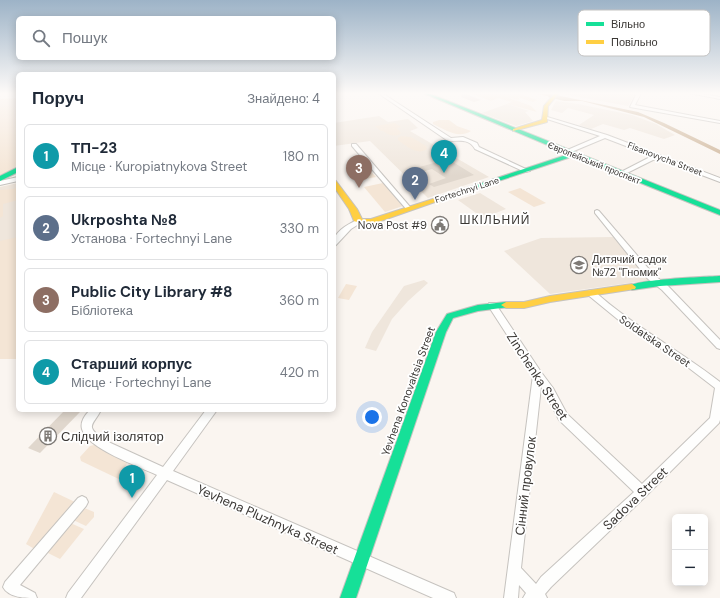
<!DOCTYPE html>
<html lang="uk">
<head>
<meta charset="utf-8">
<style>
  :root { --surface:#fff; --page:#f6f6f7; --text:#1f2937; --muted:#747a83; --line:#e0e1e3; --accent:#7e7a76 }
  body { margin:0; font-family:"DM Sans",sans-serif; background:var(--page); color:var(--text) }
  .controls { position:absolute; right:12px; bottom:12px; display:grid; overflow:hidden; border-radius:6px; box-shadow:0 2px 10px #0003 }
  .controls button { width:36px; height:36px; display:grid; place-items:center; padding:0; border:0; border-bottom:1px solid var(--line); background:var(--surface); color:var(--text); font:20px sans-serif }
  .you { position:absolute; left:372px; top:417px; width:14px; height:14px; margin:-10px; border:3px solid #fff; border-radius:50%; background:#1a73e8; box-shadow:0 0 0 6px #1a73e833 }
  .badge { display:grid; place-items:center; width:26px; height:26px; border-radius:50%; background:var(--accent); color:#fff; font-size:13px; font-weight:700 }
  .pin { position:absolute; translate:-50% -33px; filter:drop-shadow(0 1px 2px #0008) }
  .pin::after { content:''; position:absolute; top:21px; width:14px; height:12px; background:inherit; clip-path:polygon(0 0,100% 0,50% 100%) }
  .list { margin:0; padding:0; list-style:none }
  h2 { display:flex; justify-content:space-between; align-items:center; height:52px; margin:0; padding:0 16px; font-size:17px }
  h2 small { font-size:13px; font-weight:400; color:var(--muted) }
  .list li { display:grid; grid-template-columns:26px 1fr auto; gap:12px; align-items:center; box-sizing:border-box; height:64px; margin:0 8px 8px; padding:0 8px; border:1px solid var(--line); border-radius:6px }
  .list b { display:block; font-size:15px; white-space:nowrap }
  .list p { margin:0; font-size:13px; white-space:nowrap; color:var(--muted) }
  .list em { font-size:13px; font-style:normal; color:var(--muted) }
  .icon { flex:none; width:22px; height:22px; fill:none; stroke:currentColor; stroke-width:2; stroke-linecap:round; stroke-linejoin:round }
  .map { position:relative; flex:none; width:720px; height:598px; overflow:hidden }
  .search { position:absolute; background:var(--surface); box-shadow:0 2px 10px #0003; left:16px; top:16px; width:320px; height:44px; display:flex; align-items:center; gap:10px; box-sizing:border-box; padding:0 14px; border-radius:6px; color:var(--muted); font-size:15px }
  .panel { position:absolute; background:var(--surface); box-shadow:0 2px 10px #0003; left:16px; top:72px; width:320px; height:340px; border-radius:6px }
  .map>svg:first-child { display:block }
  .built { fill:#efe6dc }
  .green { fill:#f4e5d5 }
  .water { fill:#ccb295 }
  .lines { fill:none; stroke-linecap:round; stroke-linejoin:round }
  .river { fill:#ccb295; fill-rule:evenodd }
  .building { fill:#e0d7cd }
  .street-casing { stroke:#c6c3bf; stroke-width:2 }
  .fast-casing { stroke:#c6c3bf; stroke-width:2 }
  .slow-casing { stroke:#c6c3bf; stroke-width:2 }
  .street { fill:#fefefd; fill-rule:evenodd }
  .fast { fill:#16e098; fill-rule:evenodd }
  .slow { fill:#ffcf43; fill-rule:evenodd }
  .labels { text-anchor:middle; stroke-width:3.5; stroke-linejoin:round; paint-order:stroke }
  .far-street-label { font-size:9px; fill:#3b3835; stroke:#fff }
  .poi-label { font-size:11px; fill:#3b3835; stroke:#fff; text-anchor:end }
  .street-label { font-size:11px; fill:#3b3835; stroke:#fff }
  .neighbourhood-label { font-size:12px; letter-spacing:1px; fill:#3b3835; stroke:#fff }
  .near-street-label { font-size:13px; fill:#3b3835; stroke:#fff }
  .near-poi-label { font-size:13px; fill:#3b3835; stroke:#fff; text-anchor:start }
  .key { fill:#fff; stroke:#c4c3c2; stroke-width:1 }
  .key-label { font-size:11px; fill:#3b3835 }
</style>
</head>
<body>
<div class="map">
<svg width="720" height="598" viewBox="0 0 720 598">
  <rect width="100%" height="100%" fill="#faf5f0"/>
  <!-- built -->
  <g class="built">
    <path d="M 567,93 L 636,93 L 628,106 L 568,95 L 566,94 Z"/>
    <path d="M 556,101 L 578,104 L 632,115 L 656,124 L 675,135 L 664,139 L 630,128 L 624,130 L 603,124 L 591,129 L 579,125 L 594,115 L 568,108 L 562,113 L 551,110 Z"/>
    <path d="M 507,104 L 529,111 L 525,112 L 533,121 L 516,126 L 482,113 Z"/>
    <path d="M 379,116 L 388,122 L 408,119 L 418,128 L 410,131 L 489,177 L 428,198 L 370,141 L 334,146 L 334,123 Z"/>
    <path d="M 18,183 L 18,238 L 0,243 L 0,187 Z"/>
    <path d="M 480,193 L 506,209 L 483,218 L 458,200 Z"/>
    <path d="M 613,237 L 651,280 L 550,294 L 504,251 L 541,238 Z"/>
    <path d="M 424,280 L 428,283 L 408,301 L 392,319 L 376,351 L 365,348 L 372,332 L 404,286 Z"/>
  </g>
  <!-- green -->
  <g class="green">
    <path d="M 470,93 L 519,93 L 522,94 L 518,93 L 520,94 L 537,100 L 533,102 L 517,97 L 520,99 L 518,100 L 502,95 L 531,106 L 537,112 L 507,104 L 512,102 L 498,98 L 491,101 Z"/>
    <path d="M 18,98 L 18,165 L 0,177 L 0,99 Z"/>
    <path d="M 439,120 L 449,120 L 457,126 L 471,131 C 458,139 446,130 433,124 L 433,122 Z"/>
    <path d="M 395,123 L 401,127 L 397,128 L 401,133 C 395,138 389,135 383,131 L 381,131 L 375,126 Z"/>
    <path d="M 401,136 L 411,137 L 426,146 L 427,149 C 418,156 406,146 398,140 L 398,138 Z"/>
    <path d="M 365,165 L 376,177 L 360,180 L 350,167 Z"/>
    <path d="M 383,183 L 403,206 L 385,212 L 364,187 Z"/>
    <path d="M 18,187 L 18,200 L 3,204 L 3,216 L 0,218 L 0,190 L 13,189 Z"/>
    <path d="M 520,188 L 546,203 L 534,207 L 508,192 Z"/>
    <path d="M 18,237 L 18,359 L 0,359 L 0,241 Z"/>
    <path d="M 346,284 L 357,286 L 349,300 L 338,298 Z"/>
    <path d="M 98,444 L 129,461 L 121,472 L 126,477 L 125,482 L 81,461 L 80,457 L 90,446 Z"/>
    <path d="M 54,492 L 75,502 L 38,551 L 26,544 Z"/>
    <path d="M 82,507 L 94,512 L 94,517 L 86,526 L 71,519 Z"/>
    <path d="M 68,522 L 84,529 L 60,559 L 44,551 Z"/>
  </g>
  <!-- water -->
  <path class="water" d="M 551,94 L 638,112 L 664,123 L 720,150 L 720,154 L 644,117 L 582,101 L 564,101 L 548,97 Z"/>
  <g class="lines">
    <!-- river -->
    <path class="river" d="M 534,93 L 546,93 L 568,98 L 565,100 Z"/>
  </g>
  <!-- building -->
  <g class="building">
    <path d="M 463,93 L 481,100 L 474,102 L 461,97 Z"/>
    <path d="M 448,159 L 474,175 L 434,187 L 429,184 L 446,178 L 432,169 L 414,174 L 409,170 Z"/>
    <path d="M 65,410 L 75,410 L 80,412 L 40,453 L 28,448 Z"/>
  </g>
  <g class="lines">
    <!-- street casing -->
    <g class="street-casing">
      <g id="street">
        <path d="M 378,93 L 382,93 L 451,138 L 463,137 L 477,143 L 479,147 L 530,171 L 525,172 L 475,149 C 469,138 458,141 448,141 Z"/>
        <path d="M 637,93 L 641,93 L 635,105 L 720,121 L 720,123 L 630,107 Z"/>
        <path d="M 689,93 L 696,93 L 720,97 L 720,99 Z"/>
        <path d="M 544,116 L 607,135 L 720,178 L 720,182 L 657,158 L 623,175 L 619,175 L 619,173 L 652,156 L 605,138 L 569,153 L 565,153 L 565,151 L 600,136 L 544,118 Z"/>
        <path d="M 352,144 L 356,144 L 411,208 L 411,210 L 407,210 L 352,146 Z"/>
        <path d="M 18,177 L 18,181 L 0,185 L 0,181 Z"/>
        <path d="M 597,210 L 599,211 L 654,275 L 668,286 L 720,340 L 720,349 L 717,348 L 662,290 L 648,279 L 595,213 L 595,211 Z"/>
        <path d="M 360,219 L 362,220 L 362,222 L 351,229 L 336,245 L 334,246 C 334,244 333,241 334,239 C 337,230 351,222 360,219 Z"/>
        <path d="M 591,290 L 594,291 C 633,326 679,350 720,382 L 720,420 L 719,423 L 646,496 L 551,587 L 545,594 L 547,598 L 523,598 L 526,593 L 519,585 L 518,598 L 504,598 L 533,375 L 489,307 L 488,305 L 489,303 L 495,303 L 541,372 L 553,388 L 567,414 L 642,484 L 710,418 L 715,388 L 685,365 L 621,322 L 588,295 L 587,293 L 588,291 ZM 541,387 L 546,394 L 559,420 L 634,492 L 541,577 L 536,584 L 521,568 Z"/>
        <path d="M 90,410 L 101,410 C 93,426 84,425 104,440 L 163,467 L 206,410 L 217,410 L 173,471 L 454,593 L 456,598 L 433,598 L 167,480 L 81,598 L 66,598 L 68,593 L 157,475 C 140,467 86,448 82,429 C 80,422 85,415 90,410 Z"/>
        <path d="M 82,496 L 86,498 L 88,502 L 86,506 L 20,585 L 35,593 L 37,598 C 25,598 9,598 3,587 L 5,582 L 78,498 Z"/>
      </g>
    </g>
    <!-- fast casing -->
    <g class="fast-casing">
      <g id="fast">
        <path d="M 423,93 L 428,93 L 720,210 L 720,215 L 574,156 L 471,190 L 467,190 L 467,188 L 569,154 Z"/>
        <path d="M 18,167 L 18,172 L 0,181 L 0,176 Z"/>
        <path d="M 720,276 L 720,282 L 660,286 L 632,290 L 628,287 C 634,279 706,277 720,276 Z"/>
        <path d="M 506,302 L 511,305 L 509,307 L 478,311 L 453,318 L 446,332 L 356,598 L 340,598 L 436,332 L 447,314 L 478,305 Z"/>
      </g>
    </g>
    <!-- slow casing -->
    <g class="slow-casing">
      <g id="slow">
        <path d="M 555,93 L 559,93 L 548,106 L 547,122 L 513,131 L 513,129 L 542,120 L 544,106 Z"/>
        <path d="M 334,180 L 336,181 L 357,209 L 362,219 L 371,219 L 467,188 L 469,187 L 472,189 L 375,223 L 360,223 L 354,221 L 349,209 L 334,187 Z"/>
        <path d="M 632,284 L 636,287 L 635,289 L 550,302 L 524,308 L 506,308 L 501,305 L 506,302 L 524,302 L 550,296 Z"/>
      </g>
    </g>
    <!-- street -->
    <use href="#street" class="street"/>
    <!-- fast -->
    <use href="#fast" class="fast"/>
    <!-- slow -->
    <use href="#slow" class="slow"/>
  </g>
  <!-- sky -->
  <linearGradient id="sky" x2="0" y2="1"><stop stop-color="#9db3c7"/><stop offset="0.53" stop-color="#fdfaf8"/><stop offset="1" stop-color="#fdfaf8" stop-opacity="0"/></linearGradient>
  <rect width="720" height="176" fill="url(#sky)"/>
  <!-- icons -->
  <defs>
    <g id="civic-ring" transform="scale(0.9)"><circle r="9.5" fill="#fff" stroke="#7e7a76" stroke-width="1.5"/><path d="M-.6-6.5H3V-4.5H.6V-3L4-1V1h2V6H-6V1h2V-1L-.6-3ZM-1.2 2.5V6h2.4V2.5Z" fill="#7e7a76"/></g>
    <g id="school-ring" transform="scale(0.9)"><circle r="9.5" fill="#fff" stroke="#7e7a76" stroke-width="1.5"/><path d="M0-5L7-2L0 1L-7-2ZM-4 1L0 2.5L4 1V4Q0 6-4 4Z" fill="#7e7a76"/></g>
    <g id="building-ring" transform="scale(0.9)"><circle r="9.5" fill="#fff" stroke="#7e7a76" stroke-width="1.5"/><path d="M-4-6H4V6H1V3H-1V6H-4ZM-2.5-4.3h1.7v1.8h-1.7ZM.8-4.3h1.7v1.8H.8ZM-2.5-1h1.7V.8h-1.7ZM.8-1h1.7V.8H.8Z" fill="#7e7a76"/></g>
  </defs>
  <g fill-rule="evenodd">
    <use href="#civic-ring" x="440" y="225"/>
    <use href="#school-ring" x="579" y="265"/>
    <use href="#building-ring" x="48" y="436"/>
  </g>
  <g class="labels">
    <!-- far-street labels -->
    <g class="far-street-label">
      <text transform="translate(665 159) rotate(21)" y="3">Fisanovycha Street</text>
      <text transform="translate(594 163) rotate(22)" y="3">Європейський проспект</text>
      <text transform="translate(467 190) rotate(-18)" y="3">Fortechnyi Lane</text>
    </g>
    <!-- poi labels -->
    <g class="poi-label">
      <text x="427" y="229">Nova Post #9</text>
      <text x="592" y="263" text-anchor="start">Дитячий садок<tspan x="592" dy="13">№72 "Гномик"</tspan></text>
    </g>
    <!-- street labels -->
    <g class="street-label">
      <text transform="translate(655 341) rotate(34)" y="4">Soldatska Street</text>
      <text transform="translate(408 391) rotate(-70)" y="4">Yevhena Konovaltsia Street</text>
    </g>
    <!-- neighbourhood labels -->
    <g class="neighbourhood-label">
      <text x="495" y="224">ШКІЛЬНИЙ</text>
    </g>
    <!-- near-street labels -->
    <g class="near-street-label">
      <text transform="translate(538 376) rotate(57)" y="5">Zinchenka Street</text>
      <text transform="translate(525 486) rotate(-83)" y="5">Сінний провулок</text>
      <text transform="translate(635 498) rotate(-44)" y="5">Sadova Street</text>
      <text transform="translate(268 519) rotate(24)" y="5">Yevhena Pluzhnyka Street</text>
    </g>
    <!-- near-poi labels -->
    <g class="near-poi-label">
      <text x="61" y="441">Слідчий ізолятор</text>
    </g>
  </g>
  <!-- legend -->
  <rect x="578" y="10" width="132" height="46" rx="6" class="key"/>
  <rect x="586" y="22" width="18" height="4" fill="#16e098"/>
  <rect x="586" y="40" width="18" height="4" fill="#ffcf43"/>
  <g class="key-label">
    <text x="611" y="28">Вільно</text>
    <text x="611" y="46">Повільно</text>
  </g>
</svg>
<div class="controls">
<button>+</button>
<button>−</button>
</div>
<div class="you"></div>
<div class="pin badge" style="left:132px;top:498px;background:#0f9aa8">1</div>
<div class="pin badge" style="left:415px;top:200px;background:#5c6f8a">2</div>
<div class="pin badge" style="left:359px;top:188px;background:#8d6e63">3</div>
<div class="pin badge" style="left:444px;top:173px;background:#0f9aa8">4</div>
<div class="search"><svg class="icon" aria-label="search" viewBox="0 0 24 24"><circle cx="10" cy="10" r="6"/><path d="M15 15l6 6"/></svg>Пошук</div>
<section class="panel">
<h2>Поруч<small>Знайдено: 4</small></h2>
<ul class="list">
<li><span class="badge" style="background:#0f9aa8">1</span><div><b>ТП-23</b><p>Місце · Kuropiatnykova Street</p></div><em>180 m</em></li>
<li><span class="badge" style="background:#5c6f8a">2</span><div><b>Ukrposhta №8</b><p>Установа · Fortechnyi Lane</p></div><em>330 m</em></li>
<li><span class="badge" style="background:#8d6e63">3</span><div><b>Public City Library #8</b><p>Бібліотека</p></div><em>360 m</em></li>
<li><span class="badge" style="background:#0f9aa8">4</span><div><b>Старший корпус</b><p>Місце · Fortechnyi Lane</p></div><em>420 m</em></li>
</ul>
</section>
</div>
</body>
</html>
